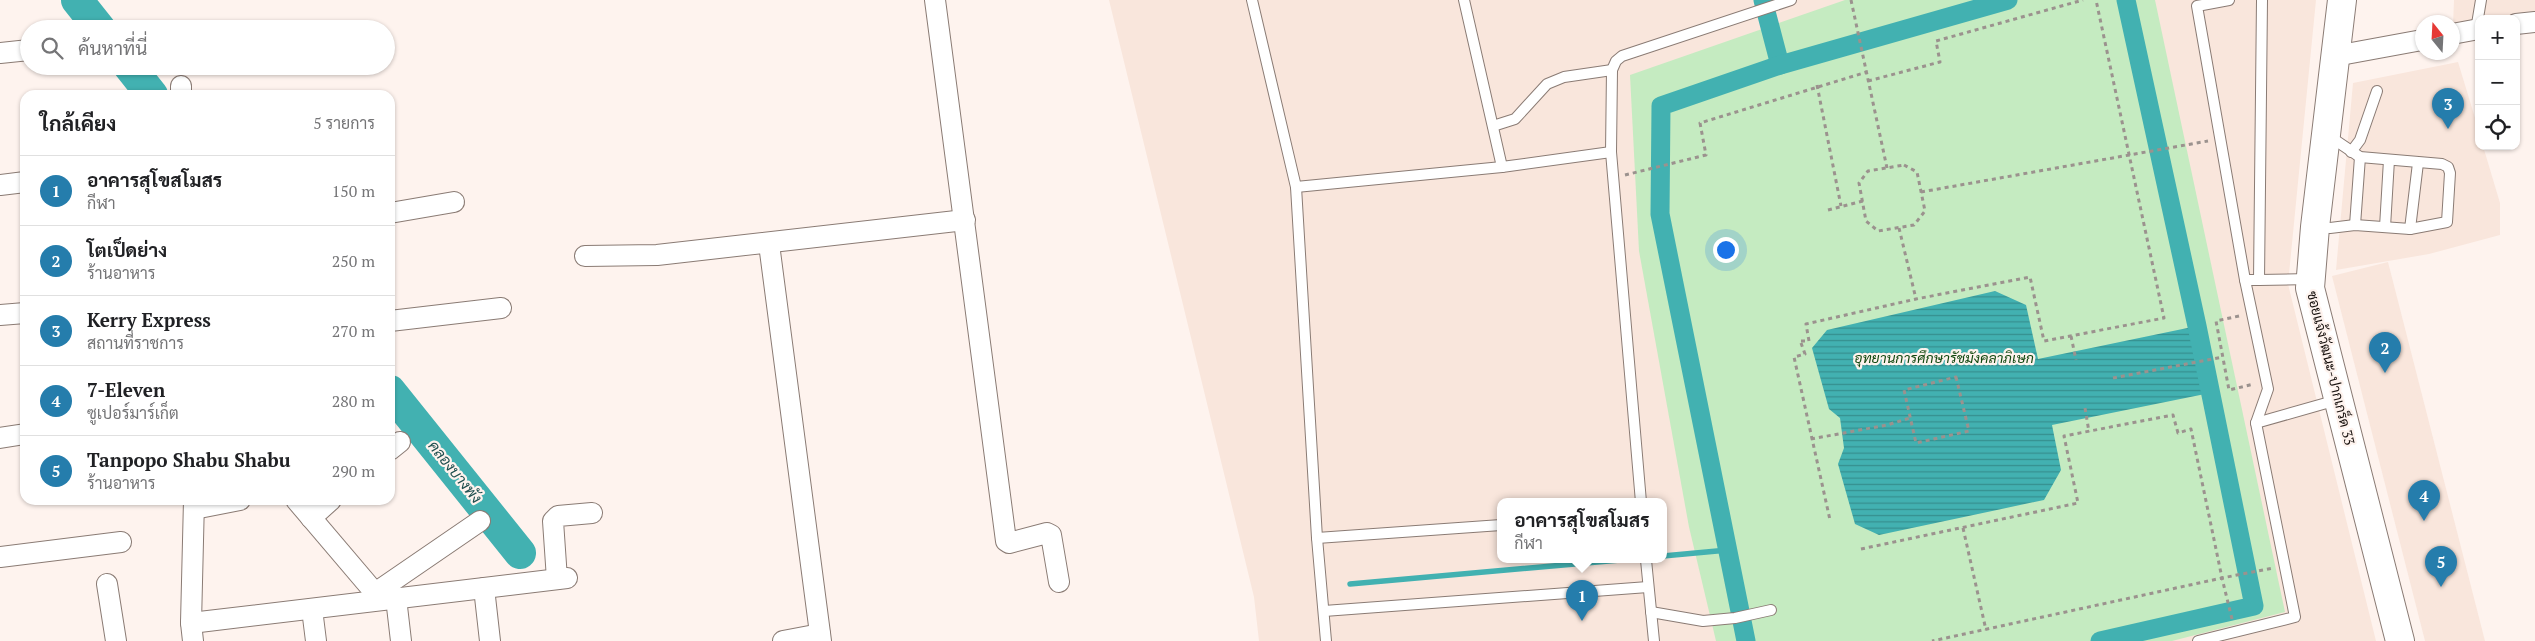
<!DOCTYPE html>
<html lang="th">
<head>
<meta charset="utf-8">
<style>
  :root { --surface:#fff; --page:#f2f2f2; --text:#202124; --muted:#757577; --line:#e0e0e0; --accent:#257dac }
  body { margin:0; font-family:"PT Serif",Sarabun,serif; background:var(--page); color:var(--text) }
  .controls { position:absolute; right:15px; top:15px; display:grid; overflow:hidden; border-radius:10px; box-shadow:0 1px 4px #0004 }
  .controls button { width:45px; height:45px; display:grid; place-items:center; padding:0; border:0; border-bottom:1px solid var(--line); background:var(--surface); color:var(--text); font:25px sans-serif }
  .compass { position:absolute; left:2415px; top:15px; width:45px; height:45px; border-radius:50%; background:var(--surface); box-shadow:0 1px 4px #0004; rotate:342deg }
  .you { position:absolute; left:1725px; top:249px; width:18px; height:18px; margin:-12px; border:4px solid #fff; border-radius:50%; background:#1a73e8; box-shadow:0 0 0 8px #1a73e833 }
  .badge { display:grid; place-items:center; width:32px; height:32px; border-radius:50%; background:var(--accent); color:#fff; font-size:16px; font-weight:700 }
  .pin { position:absolute; translate:-50% -41px; filter:drop-shadow(0 1px 2px #0008) }
  .pin::after { content:''; position:absolute; top:26px; width:18px; height:15px; background:inherit; clip-path:polygon(0 0,100% 0,50% 100%) }
  .popup { position:absolute; left:1497px; top:498px; width:170px; height:65px; box-sizing:border-box; display:grid; place-content:center; border-radius:10px; background:var(--surface); filter:drop-shadow(0 1px 4px #0005); font-size:16px; white-space:nowrap; color:var(--muted) }
  .popup b { font-size:19px; color:var(--text) }
  .popup::after { content:''; position:absolute; left:50%; top:100%; margin-left:-10px; border:10px solid transparent; border-top-color:var(--surface) }
  .list { margin:0; padding:0; list-style:none }
  h2 { display:flex; justify-content:space-between; align-items:center; height:65px; margin:0; padding:0 20px; font-size:21px }
  h2 small { font-size:16px; font-weight:400; color:var(--muted) }
  .list li { display:grid; grid-template-columns:32px 1fr auto; gap:15px; align-items:center; box-sizing:border-box; height:70px; padding:0 20px; border-top:1px solid var(--line) }
  .list b { display:block; font-size:19px; white-space:nowrap }
  .list p { margin:0; font-size:16px; white-space:nowrap; color:var(--muted) }
  .list em { font-size:16px; font-style:normal; color:var(--muted) }
  .icon { flex:none; width:28px; height:28px; fill:none; stroke:currentColor; stroke-width:2; stroke-linecap:round; stroke-linejoin:round }
  .map { position:relative; flex:none; width:2535px; height:641px; overflow:hidden }
  .search { position:absolute; background:var(--surface); box-shadow:0 1px 4px #0004; left:20px; top:20px; width:375px; height:55px; display:flex; align-items:center; gap:12px; box-sizing:border-box; padding:0 18px; border-radius:28px; color:var(--muted); font-size:19px }
  .panel { position:absolute; background:var(--surface); box-shadow:0 1px 4px #0004; left:20px; top:90px; width:375px; height:415px; border-radius:15px }
  .map>svg:first-child { display:block }
  .built { fill:#f9e6dc; fill-rule:evenodd }
  .park { fill:#c5ebc1 }
  .water { fill:url(#water-rules) }
  .lines { fill:none; stroke-linecap:round; stroke-linejoin:round }
  .stream { stroke:#42b1b1; stroke-width:5.5 }
  .canal { stroke:#42b1b1; stroke-width:19 }
  .river { stroke:#42b1b1; stroke-width:32 }
  .lane-casing { stroke:#8a7b74; stroke-width:12 }
  .street-casing { stroke:#8a7b74; stroke-width:22 }
  .secondary-casing { stroke:#8a7b74; stroke-width:30 }
  .path { stroke:#9b928e; stroke-width:3; stroke-dasharray:4 4; stroke-linecap:butt }
  .lane { stroke:#fff; stroke-width:10 }
  .street { stroke:#fff; stroke-width:20 }
  .secondary { stroke:#fff; stroke-width:28 }
  .labels { text-anchor:middle; stroke-width:4.5; stroke-linejoin:round; paint-order:stroke }
  .park-label { font-size:14px; font-style:italic; fill:#11470e; stroke:#fef3ee }
  .street-label { font-size:14px; fill:#17110e; stroke:#fef3ee }
  .water-label { font-size:15px; font-style:italic; fill:#1e4e4e; stroke:#fef3ee }
</style>
</head>
<body>
<div class="map">
<svg width="2535" height="641" viewBox="0 0 2535 641">
  <defs>
    <pattern id="water-rules" width="6" height="5" patternUnits="userSpaceOnUse" patternTransform="scale(1.25)"><rect width="6" height="5" fill="#42b1b1"/><path d="M0 2.5h6" fill="none" stroke="#368f8e"/></pattern>
  </defs>
  <rect width="100%" height="100%" fill="#fef3ee"/>
  <!-- built -->
  <g class="built">
    <path d="M 1109,0 L 2316,0 L 2288,284 L 2376,641 L 1259,641 L 1254,597 ZM 1501,502 L 1663,502 L 1663,560 L 1501,560 Z"/>
    <path d="M 2454,0 L 2535,0 L 2535,14 L 2502,19 L 2479,19 L 2453,26 Z"/>
    <path d="M 2458,62 L 2479,131 L 2479,146 L 2483,146 L 2500,203 L 2500,235 L 2429,254 L 2336,270 L 2353,83 Z"/>
    <path d="M 2388,262 L 2485,641 L 2425,641 L 2332,276 Z"/>
  </g>
  <!-- park -->
  <path class="park" d="M 1845,0 L 2155,0 L 2285,612 L 2172,641 L 1716,641 L 1689,527 L 1639,251 L 1630,75 Z"/>
  <!-- water -->
  <path class="water" d="M 1995,291 L 2026,305 L 2038,359 L 2197,326 L 2210,393 L 2052,425 L 2061,470 L 2044,500 L 1879,535 L 1855,524 L 1838,464 L 1844,448 L 1840,418 L 1829,409 L 1812,348 L 1827,330 Z"/>
  <g class="lines">
    <!-- stream -->
    <g class="stream">
      <path d="M 1663,556 L 1728,550"/>
      <path d="M 1350,584 L 1620,560"/>
    </g>
    <!-- canal -->
    <g class="canal">
      <path d="M 1763,0 L 1780,65"/>
      <path d="M 1746,641 L 1660,214 L 1661,106 L 1780,65 L 2008,0"/>
      <path d="M 2100,641 L 2254,606 L 2197,326 L 2126,0"/>
    </g>
    <!-- river -->
    <g class="river">
      <path d="M 77,0 L 100,29"/>
      <path d="M 129,66 L 152,95"/>
      <path d="M 390,391 L 520,553"/>
    </g>
    <!-- lane casing -->
    <g class="lane-casing">
      <g id="lane">
        <path d="M 1252,0 L 1296,187 L 1317,538 L 1326,641"/>
        <path d="M 1464,0 L 1502,167"/>
        <path d="M 2229,0 L 2197,6 L 2245,280 L 2259,280 L 2262,0"/>
        <path d="M 2476,30 L 2481,0"/>
        <path d="M 1493,126 L 1515,119 L 1547,84 L 1564,77 L 1612,70"/>
        <path d="M 2351,152 L 2360,140 L 2377,91"/>
        <path d="M 1296,187 L 1502,167 L 1611,152"/>
        <path d="M 2355,225 L 2360,157"/>
        <path d="M 2316,227 L 2330,228 L 2355,225 L 2410,229 L 2447,222 L 2450,173 L 2448,167 L 2442,164 L 2360,157 L 2329,136"/>
        <path d="M 2385,227 L 2389,160"/>
        <path d="M 2410,229 L 2418,163"/>
        <path d="M 2259,280 L 2310,279"/>
        <path d="M 2256,423 L 2337,400"/>
        <path d="M 1641,502 L 1611,152 L 1612,70 L 1616,61 L 1622,56 L 1791,0"/>
        <path d="M 1317,538 L 1501,525"/>
        <path d="M 1646,560 L 1654,641"/>
        <path d="M 1324,611 L 1648,587"/>
        <path d="M 1651,612 L 1703,621 L 1735,618 L 1771,610"/>
        <path d="M 2198,641 L 2295,617 L 2256,423 L 2268,389 L 2245,280"/>
      </g>
    </g>
    <!-- street casing -->
    <g class="street-casing">
      <g id="street">
        <path d="M 935,0 L 1006,541 L 1009,543 L 1047,533 L 1051,535 L 1059,582"/>
        <path d="M 2516,24 L 2535,22"/>
        <path d="M 2452,34 L 2479,29"/>
        <path d="M 0,53 L 29,50"/>
        <path d="M 2335,56 L 2422,40"/>
        <path d="M 181,95 L 181,86"/>
        <path d="M 0,185 L 25,182"/>
        <path d="M 390,213 L 454,202"/>
        <path d="M 769,244 L 821,641"/>
        <path d="M 585,256 L 657,255 L 965,220"/>
        <path d="M 0,315 L 25,313"/>
        <path d="M 390,321 L 501,308"/>
        <path d="M 0,438 L 25,434"/>
        <path d="M 390,450 L 400,442"/>
        <path d="M 296,500 L 381,600"/>
        <path d="M 194,509 L 240,500"/>
        <path d="M 311,518 L 331,500"/>
        <path d="M 0,557 L 121,542"/>
        <path d="M 557,579 L 553,521 L 558,516 L 592,513"/>
        <path d="M 107,584 L 116,641"/>
        <path d="M 484,588 L 490,641"/>
        <path d="M 375,593 L 480,521"/>
        <path d="M 396,598 L 401,641"/>
        <path d="M 312,609 L 316,641"/>
        <path d="M 191,623 L 567,578"/>
        <path d="M 193,641 L 191,623 L 194,500"/>
        <path d="M 783,641 L 820,634"/>
      </g>
    </g>
    <!-- secondary casing -->
    <g class="secondary-casing">
      <path id="secondary" d="M 2342,0 L 2315,227 L 2310,288 L 2400,641"/>
    </g>
    <!-- path -->
    <g class="path">
      <path d="M 1851,0 L 1887,168"/>
      <path d="M 1868,81 L 1940,62 L 1936,41 L 2083,0"/>
      <path d="M 1817,85 L 1841,206"/>
      <path d="M 1904,165 L 1917,172 L 1925,211 L 1914,225 L 1878,231 L 1866,221 L 1859,183 L 1868,171 Z"/>
      <path d="M 1625,175 L 1706,155 L 1700,123 L 1867,72"/>
      <path d="M 1921,192 L 2208,141"/>
      <path d="M 1828,210 L 1863,201"/>
      <path d="M 1899,228 L 1916,299"/>
      <path d="M 2239,316 L 2216,321 L 2229,390 L 2254,384"/>
      <path d="M 2071,336 L 2076,360"/>
      <path d="M 1801,341 L 1809,341 L 1806,324 L 1916,299 L 2030,277 L 2044,341 L 2164,318 L 2096,0"/>
      <path d="M 1801,343 L 1805,354 L 1794,357 L 1830,520"/>
      <path d="M 1956,377 L 1969,431 L 1916,443 L 1904,390 Z"/>
      <path d="M 2113,378 L 2223,357"/>
      <path d="M 2085,408 L 2089,432"/>
      <path d="M 1811,439 L 1887,425 L 1910,418"/>
      <path d="M 1963,528 L 1986,630"/>
      <path d="M 1861,549 L 2078,503 L 2064,436 L 2173,415 L 2178,433 L 2191,429 L 2222,578 L 1932,641"/>
      <path d="M 2232,619 L 2222,578 L 2273,568"/>
    </g>
    <!-- lane -->
    <use href="#lane" class="lane"/>
    <!-- street -->
    <use href="#street" class="street"/>
    <!-- secondary -->
    <use href="#secondary" class="secondary"/>
  </g>
  <g class="labels">
    <!-- park labels -->
    <g class="park-label">
      <text x="1944" y="363">อุทยานการศึกษารัชมังคลาภิเษก</text>
    </g>
    <!-- street labels -->
    <g class="street-label">
      <text transform="translate(2331 368) rotate(76)" y="5">ซอยแจ้งวัฒนะ-ปากเกร็ด 33</text>
    </g>
    <!-- water labels -->
    <g class="water-label">
      <text transform="translate(455 472) rotate(51)" y="5">คลองบางพัง</text>
    </g>
  </g>
</svg>
<div class="controls">
<button>+</button>
<button>−</button>
<button><svg class="icon" aria-label="locate" viewBox="0 0 24 24"><circle cx="12" cy="12" r="6"/><path d="M12 2v4M12 18v4M2 12h4M18 12h4"/></svg></button>
</div>
<svg class="compass" viewBox="-18 -18 36 36"><path d="M0-13l5 13h-10z" fill="#e53935"/><path d="M0 13l5-13h-10z" fill="#757577"/></svg>
<div class="you"></div>
<div class="pin badge" style="left:1582px;top:621px">1</div>
<div class="popup"><b>อาคารสุโขสโมสร</b>กีฬา</div>
<div class="pin badge" style="left:2385px;top:373px">2</div>
<div class="pin badge" style="left:2448px;top:129px">3</div>
<div class="pin badge" style="left:2424px;top:521px">4</div>
<div class="pin badge" style="left:2441px;top:587px">5</div>
<div class="search"><svg class="icon" aria-label="search" viewBox="0 0 24 24"><circle cx="10" cy="10" r="6"/><path d="M15 15l6 6"/></svg>ค้นหาที่นี่</div>
<section class="panel">
<h2>ใกล้เคียง<small>5 รายการ</small></h2>
<ul class="list">
<li><span class="badge">1</span><div><b>อาคารสุโขสโมสร</b><p>กีฬา</p></div><em>150 m</em></li>
<li><span class="badge">2</span><div><b>โตเป็ดย่าง</b><p>ร้านอาหาร</p></div><em>250 m</em></li>
<li><span class="badge">3</span><div><b>Kerry Express</b><p>สถานที่ราชการ</p></div><em>270 m</em></li>
<li><span class="badge">4</span><div><b>7-Eleven</b><p>ซูเปอร์มาร์เก็ต</p></div><em>280 m</em></li>
<li><span class="badge">5</span><div><b>Tanpopo Shabu Shabu</b><p>ร้านอาหาร</p></div><em>290 m</em></li>
</ul>
</section>
</div>
</body>
</html>
